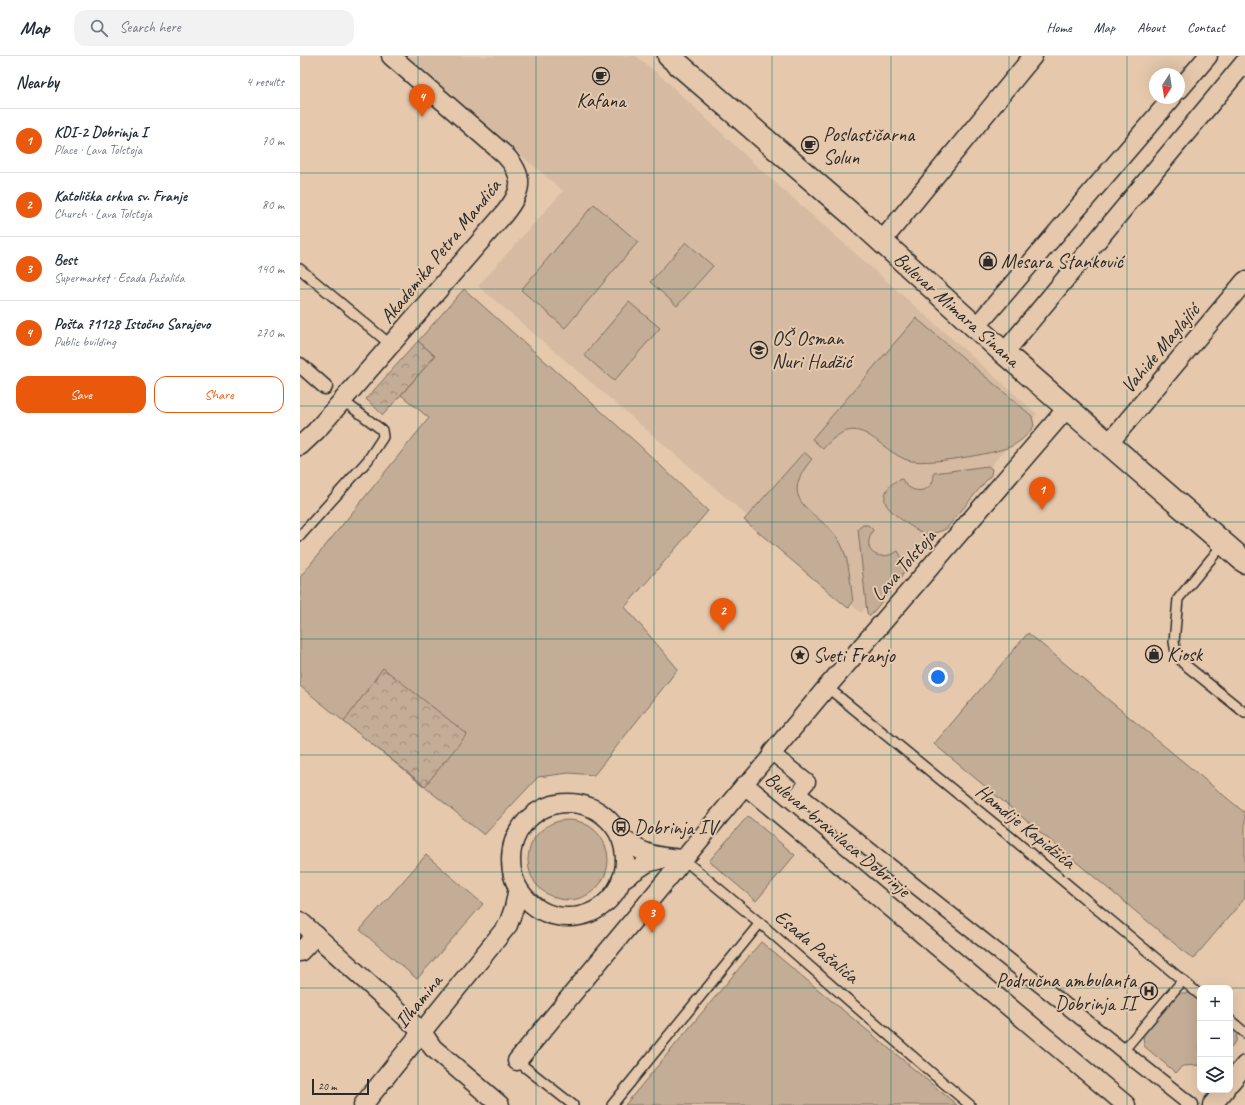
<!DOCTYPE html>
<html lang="en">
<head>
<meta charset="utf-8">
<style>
  :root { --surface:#fff; --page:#f2f2f3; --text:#1f2937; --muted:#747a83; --line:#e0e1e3; --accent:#ea580c }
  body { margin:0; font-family:Caveat,sans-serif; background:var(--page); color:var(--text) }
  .controls { position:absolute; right:12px; bottom:12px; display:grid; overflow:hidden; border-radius:8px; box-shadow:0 4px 16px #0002 }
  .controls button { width:36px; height:36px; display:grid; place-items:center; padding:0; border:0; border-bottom:1px solid var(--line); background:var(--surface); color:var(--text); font:20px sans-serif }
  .compass { position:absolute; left:849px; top:12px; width:36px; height:36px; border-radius:50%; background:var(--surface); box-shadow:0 4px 16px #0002; rotate:192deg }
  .scale { position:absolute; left:12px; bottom:10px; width:57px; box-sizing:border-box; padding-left:4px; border:2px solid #2b2b2b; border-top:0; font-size:11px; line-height:14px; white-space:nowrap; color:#2b2b2b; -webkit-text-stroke:3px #e6c9ad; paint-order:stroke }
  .you { position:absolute; left:638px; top:621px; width:14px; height:14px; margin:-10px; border:3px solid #fff; border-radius:50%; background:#1a73e8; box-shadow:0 0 0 6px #1a73e833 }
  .badge { display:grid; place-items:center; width:26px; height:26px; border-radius:50%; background:var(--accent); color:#fff; font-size:13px; font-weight:700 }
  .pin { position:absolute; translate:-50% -33px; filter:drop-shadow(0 1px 2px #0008) }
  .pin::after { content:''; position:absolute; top:21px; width:14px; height:12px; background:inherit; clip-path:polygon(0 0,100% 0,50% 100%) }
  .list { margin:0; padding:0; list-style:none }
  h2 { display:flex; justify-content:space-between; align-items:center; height:52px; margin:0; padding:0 16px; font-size:17px }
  h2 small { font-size:13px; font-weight:400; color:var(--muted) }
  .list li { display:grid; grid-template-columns:26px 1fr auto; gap:12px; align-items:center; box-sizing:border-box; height:64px; padding:0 16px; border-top:1px solid var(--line) }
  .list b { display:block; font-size:15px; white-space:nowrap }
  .list p { margin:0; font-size:13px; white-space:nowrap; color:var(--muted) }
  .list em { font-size:13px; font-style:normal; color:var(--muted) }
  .actions { display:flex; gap:8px; padding:12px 16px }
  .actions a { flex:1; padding:9px 0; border:1px solid var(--accent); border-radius:12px; text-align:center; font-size:14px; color:var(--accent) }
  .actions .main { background:var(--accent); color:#fff }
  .icon { flex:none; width:22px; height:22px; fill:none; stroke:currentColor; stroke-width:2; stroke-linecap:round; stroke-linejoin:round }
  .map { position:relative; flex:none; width:945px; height:1049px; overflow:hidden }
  header { display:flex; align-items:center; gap:24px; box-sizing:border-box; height:56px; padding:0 20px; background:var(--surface); border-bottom:1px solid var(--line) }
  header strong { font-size:19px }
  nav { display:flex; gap:22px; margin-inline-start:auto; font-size:14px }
  .search { width:280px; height:36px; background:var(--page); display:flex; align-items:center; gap:10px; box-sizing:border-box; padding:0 14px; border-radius:12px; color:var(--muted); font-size:15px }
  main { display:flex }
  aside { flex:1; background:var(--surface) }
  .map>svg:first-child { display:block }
  .built { fill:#d6bba2 }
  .grass { fill:#c4ad96; stroke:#786c60 }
  .park { fill:url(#park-crowns); stroke:#786c60 }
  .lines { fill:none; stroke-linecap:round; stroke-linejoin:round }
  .service-casing { stroke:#2b2b2b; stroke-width:12 }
  .pedestrian-casing { stroke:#2b2b2b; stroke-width:17 }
  .minor-casing { stroke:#2b2b2b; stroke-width:21 }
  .tertiary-casing { stroke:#2b2b2b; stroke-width:25 }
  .service { stroke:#e6c9ad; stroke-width:9 }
  .pedestrian { stroke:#e6c9ad; stroke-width:14 }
  .minor { stroke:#e6c9ad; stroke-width:18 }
  .tertiary { stroke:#e6c9ad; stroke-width:22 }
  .grid { fill:none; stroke:#0f766e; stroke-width:1; stroke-opacity:0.55 }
  .labels { text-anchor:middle; stroke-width:4; stroke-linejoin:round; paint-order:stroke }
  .poi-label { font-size:20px; fill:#2b2b2b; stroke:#e6c9ad; text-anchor:start }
  .street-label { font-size:20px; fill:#2b2b2b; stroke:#e6c9ad }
</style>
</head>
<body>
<header>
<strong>Map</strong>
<div class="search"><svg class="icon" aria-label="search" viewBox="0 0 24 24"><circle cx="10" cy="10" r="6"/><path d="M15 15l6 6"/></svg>Search here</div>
<nav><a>Home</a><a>Map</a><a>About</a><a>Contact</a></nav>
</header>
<main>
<aside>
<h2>Nearby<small>4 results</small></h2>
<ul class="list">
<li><span class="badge">1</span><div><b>KDI-2 Dobrinja I</b><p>Place · Lava Tolstoja</p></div><em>70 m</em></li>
<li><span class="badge">2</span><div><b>Katolička crkva sv. Franje</b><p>Church · Lava Tolstoja</p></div><em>80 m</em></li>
<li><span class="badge">3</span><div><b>Best</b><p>Supermarket · Esada Pašalića</p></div><em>140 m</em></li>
<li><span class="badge">4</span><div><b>Pošta 71128 Istočno Sarajevo</b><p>Public building</p></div><em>270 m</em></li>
</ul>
<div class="actions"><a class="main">Save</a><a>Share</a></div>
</aside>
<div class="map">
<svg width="945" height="1049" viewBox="0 0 945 1049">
  <defs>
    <pattern id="park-crowns" width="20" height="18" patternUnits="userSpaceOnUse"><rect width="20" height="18" fill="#c4ad96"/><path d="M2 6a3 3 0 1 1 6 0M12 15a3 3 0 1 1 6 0" fill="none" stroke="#9f8d7b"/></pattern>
  </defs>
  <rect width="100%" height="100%" fill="#e6c9ad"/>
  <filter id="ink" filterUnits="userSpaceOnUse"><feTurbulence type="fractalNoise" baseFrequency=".025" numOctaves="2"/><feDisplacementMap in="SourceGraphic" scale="8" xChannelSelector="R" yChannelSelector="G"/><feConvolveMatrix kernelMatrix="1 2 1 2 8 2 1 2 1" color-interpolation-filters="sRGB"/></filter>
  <g filter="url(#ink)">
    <!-- built -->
    <path class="built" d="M 104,0 L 336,0 L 361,20 L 461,114 L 737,358 L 561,557 L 178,230 L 263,135 Z"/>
    <!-- grass -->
    <g class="grass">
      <path d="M 294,148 L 338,186 L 265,272 L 221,234 Z"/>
      <path d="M 386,186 L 413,210 L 377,250 L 350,226 Z"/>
      <path d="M 164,233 L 339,389 L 408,455 L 325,551 L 378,613 L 294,719 L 269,717 L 238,721 L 184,779 L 0,630 L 0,521 L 129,362 L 101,339 L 135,300 L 118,285 Z"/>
      <path d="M 329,246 L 360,272 L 314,325 L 284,299 Z"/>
      <path d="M 616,262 L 732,360 L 734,370 C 728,378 722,385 712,390 C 695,398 623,410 607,404 C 574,391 559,351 523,393 L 512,383 Z"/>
      <path d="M 504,396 L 512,403 C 473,449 521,454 540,486 C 550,504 550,527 553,546 L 548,552 L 444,464 Z"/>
      <path d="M 688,410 L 692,413 L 691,419 L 646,473 C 641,475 634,478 628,478 C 619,478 589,456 586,448 C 581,436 592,425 602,423 C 611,441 635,437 634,417 Z"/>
      <path d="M 563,469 L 568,469 L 573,474 C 560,496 579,507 598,495 L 606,510 L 601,522 L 570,560 L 567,557 L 558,473 Z"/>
      <path d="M 728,577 L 945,757 L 945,842 L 893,903 L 634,688 Z"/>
      <path d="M 448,760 L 495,799 L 456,845 L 409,805 Z"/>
      <circle cx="268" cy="804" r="40"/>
      <path d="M 126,799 L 183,848 L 117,923 L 60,874 Z"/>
      <path d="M 461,886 L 657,1049 L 325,1049 Z"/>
      <path d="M 877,937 L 890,937 L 900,945 L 900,1009 L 882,1010 L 876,1017 L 844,990 L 843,979 Z"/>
      <path d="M 930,970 L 937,976 L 936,985 L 930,992 Z"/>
    </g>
    <!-- park -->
    <g class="park">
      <path d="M 118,285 L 135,300 L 83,359 L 66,343 Z"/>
      <path d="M 83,612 L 167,678 L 125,730 L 44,666 Z"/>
    </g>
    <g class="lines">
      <!-- service casing -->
      <g class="service-casing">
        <g id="service">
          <path d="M 0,213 L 91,289"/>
          <path d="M 0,480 L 68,404 L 83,381 L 82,374 L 42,344"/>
          <path d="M 924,487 L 878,543 L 874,586 L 876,597 L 883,607 L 945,657"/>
          <path d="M 527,631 L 713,783 L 900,939"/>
          <path d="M 383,803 L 460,867"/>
          <path d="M 930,964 L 945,977"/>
          <path d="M 823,995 L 883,924"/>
          <path d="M 217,1005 L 273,1049"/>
          <path d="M 312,1049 L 460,867 L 633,1018 L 670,1049"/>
        </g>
      </g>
      <!-- pedestrian casing -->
      <g class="pedestrian-casing">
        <g id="pedestrian">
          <path d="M 0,309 L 25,331"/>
          <path d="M 445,729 L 472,697 L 508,726 L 498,737 L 891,1049"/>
        </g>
      </g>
      <!-- minor casing -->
      <g class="minor-casing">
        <g id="minor">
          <path d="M 879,34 L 908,0"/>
          <path d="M 582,185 L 733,0"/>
          <path d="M 676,271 L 872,42"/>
          <path d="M 704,297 L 945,6"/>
          <path d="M 809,387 L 945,225"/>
          <path d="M 0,390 L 16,375 L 204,158 C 222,136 226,121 205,99 L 91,0"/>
          <path d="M 472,697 L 527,631 L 768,351"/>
          <circle cx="268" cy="804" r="57"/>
          <path d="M 320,780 C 340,798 356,801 383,803"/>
          <path d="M 321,824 L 347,807 L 365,802"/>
          <path d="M 0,865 L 122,976 L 133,992 L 200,1049"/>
          <path d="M 0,896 L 16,879"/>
          <path d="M 217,1005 L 445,729 L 826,1049"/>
          <path d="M 930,1027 L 945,1009"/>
          <path d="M 63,1049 L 208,869 L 214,852 L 218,832"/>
          <path d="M 912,1049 L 925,1034"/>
        </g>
      </g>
      <!-- tertiary casing -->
      <g class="tertiary-casing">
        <path id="tertiary" d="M 369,0 L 556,162 L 704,297 L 945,506"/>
      </g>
      <!-- service -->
      <use href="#service" class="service"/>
      <!-- pedestrian -->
      <use href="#pedestrian" class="pedestrian"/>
      <!-- minor -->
      <use href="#minor" class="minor"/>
      <!-- tertiary -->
      <use href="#tertiary" class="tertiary"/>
    </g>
  </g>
  <!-- grid -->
  <path class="grid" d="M 118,0 L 118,1049M 236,0 L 236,1049M 354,0 L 354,1049M 472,0 L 472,1049M 591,0 L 591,1049M 709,0 L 709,1049M 827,0 L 827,1049M 0,117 L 945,117M 0,233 L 945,233M 0,350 L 945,350M 0,466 L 945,466M 0,583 L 945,583M 0,699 L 945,699M 0,816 L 945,816M 0,932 L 900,932M 930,932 L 945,932"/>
  <!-- icons -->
  <defs>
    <g id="cafe-ring" transform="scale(0.9)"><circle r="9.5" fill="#e6c9ad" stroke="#2b2b2b" stroke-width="1.5"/><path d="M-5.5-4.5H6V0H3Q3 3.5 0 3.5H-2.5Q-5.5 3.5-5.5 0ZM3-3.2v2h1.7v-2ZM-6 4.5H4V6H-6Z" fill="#2b2b2b"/></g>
    <g id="shop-ring" transform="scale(0.9)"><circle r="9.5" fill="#e6c9ad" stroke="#2b2b2b" stroke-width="1.5"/><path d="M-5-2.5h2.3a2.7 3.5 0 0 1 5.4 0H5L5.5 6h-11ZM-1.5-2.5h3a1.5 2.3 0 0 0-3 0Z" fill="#2b2b2b"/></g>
    <g id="school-ring" transform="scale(0.9)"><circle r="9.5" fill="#e6c9ad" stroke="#2b2b2b" stroke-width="1.5"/><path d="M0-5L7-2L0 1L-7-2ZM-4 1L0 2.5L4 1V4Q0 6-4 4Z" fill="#2b2b2b"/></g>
    <g id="sight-ring" transform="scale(0.9)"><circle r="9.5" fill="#e6c9ad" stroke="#2b2b2b" stroke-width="1.5"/><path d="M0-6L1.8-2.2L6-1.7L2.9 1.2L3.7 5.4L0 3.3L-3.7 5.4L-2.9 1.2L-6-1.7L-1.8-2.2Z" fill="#2b2b2b"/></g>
    <g id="bus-ring" transform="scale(0.9)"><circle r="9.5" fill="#e6c9ad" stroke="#2b2b2b" stroke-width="1.5"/><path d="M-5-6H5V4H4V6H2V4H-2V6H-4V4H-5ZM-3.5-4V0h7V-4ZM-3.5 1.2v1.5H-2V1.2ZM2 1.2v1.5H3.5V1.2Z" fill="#2b2b2b"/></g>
    <g id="hospital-ring" transform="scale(0.9)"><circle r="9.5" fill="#e6c9ad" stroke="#2b2b2b" stroke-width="1.5"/><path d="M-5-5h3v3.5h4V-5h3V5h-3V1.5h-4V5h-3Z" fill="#2b2b2b"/></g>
  </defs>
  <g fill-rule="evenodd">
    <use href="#cafe-ring" x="301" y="20"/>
    <use href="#cafe-ring" x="510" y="89"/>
    <use href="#shop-ring" x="688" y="205"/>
    <use href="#school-ring" x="459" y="294"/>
    <use href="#shop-ring" x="854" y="598"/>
    <use href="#sight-ring" x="500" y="599"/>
    <use href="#bus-ring" x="321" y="771"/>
    <use href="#hospital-ring" x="849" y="935"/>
  </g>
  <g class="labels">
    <!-- poi labels -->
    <g class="poi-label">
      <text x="301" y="51" text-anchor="middle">Kafana</text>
      <text x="523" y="85">Poslastičarna<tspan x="523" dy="23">Solun</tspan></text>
      <text x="701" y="212">Mesara Stanković</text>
      <text x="472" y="289">OŠ Osman<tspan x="472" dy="23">Nuri Hadžić</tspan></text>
      <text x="867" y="605">Kiosk</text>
      <text x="513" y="606">Sveti Franjo</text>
      <text x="334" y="778">Dobrinja IV</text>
      <text x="836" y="931" text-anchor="end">Područna ambulanta<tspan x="836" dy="23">Dobrinja II</tspan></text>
    </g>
    <!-- street labels -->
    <g class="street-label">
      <text transform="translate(140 195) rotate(-51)" y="7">Akademika Petra Mandića</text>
      <text transform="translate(657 253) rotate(42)" y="7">Bulevar Mimara Sinana</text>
      <text transform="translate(860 292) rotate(-50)" y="7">Vahide Maglajlić</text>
      <text transform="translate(603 509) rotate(-49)" y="7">Lava Tolstoja</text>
      <text transform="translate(726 770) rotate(39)" y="7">Hamdije Kapidžića</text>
      <text transform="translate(538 778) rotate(40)" y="7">Bulevar branilaca Dobrinje</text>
      <text transform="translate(517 890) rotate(40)" y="7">Esada Pašalića</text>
      <text transform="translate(118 945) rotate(-51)" y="7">Ilhamina</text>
    </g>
  </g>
</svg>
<div class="controls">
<button>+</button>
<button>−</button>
<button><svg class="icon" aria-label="layers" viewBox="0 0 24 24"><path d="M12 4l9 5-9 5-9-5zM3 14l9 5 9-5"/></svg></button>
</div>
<svg class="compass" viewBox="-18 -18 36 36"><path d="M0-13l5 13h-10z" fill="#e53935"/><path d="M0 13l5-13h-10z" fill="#747a83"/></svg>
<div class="scale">20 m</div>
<div class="you"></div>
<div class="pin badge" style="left:742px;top:454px">1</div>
<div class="pin badge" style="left:423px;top:575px">2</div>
<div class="pin badge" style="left:352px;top:877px">3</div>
<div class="pin badge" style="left:122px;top:61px">4</div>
</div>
</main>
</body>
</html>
